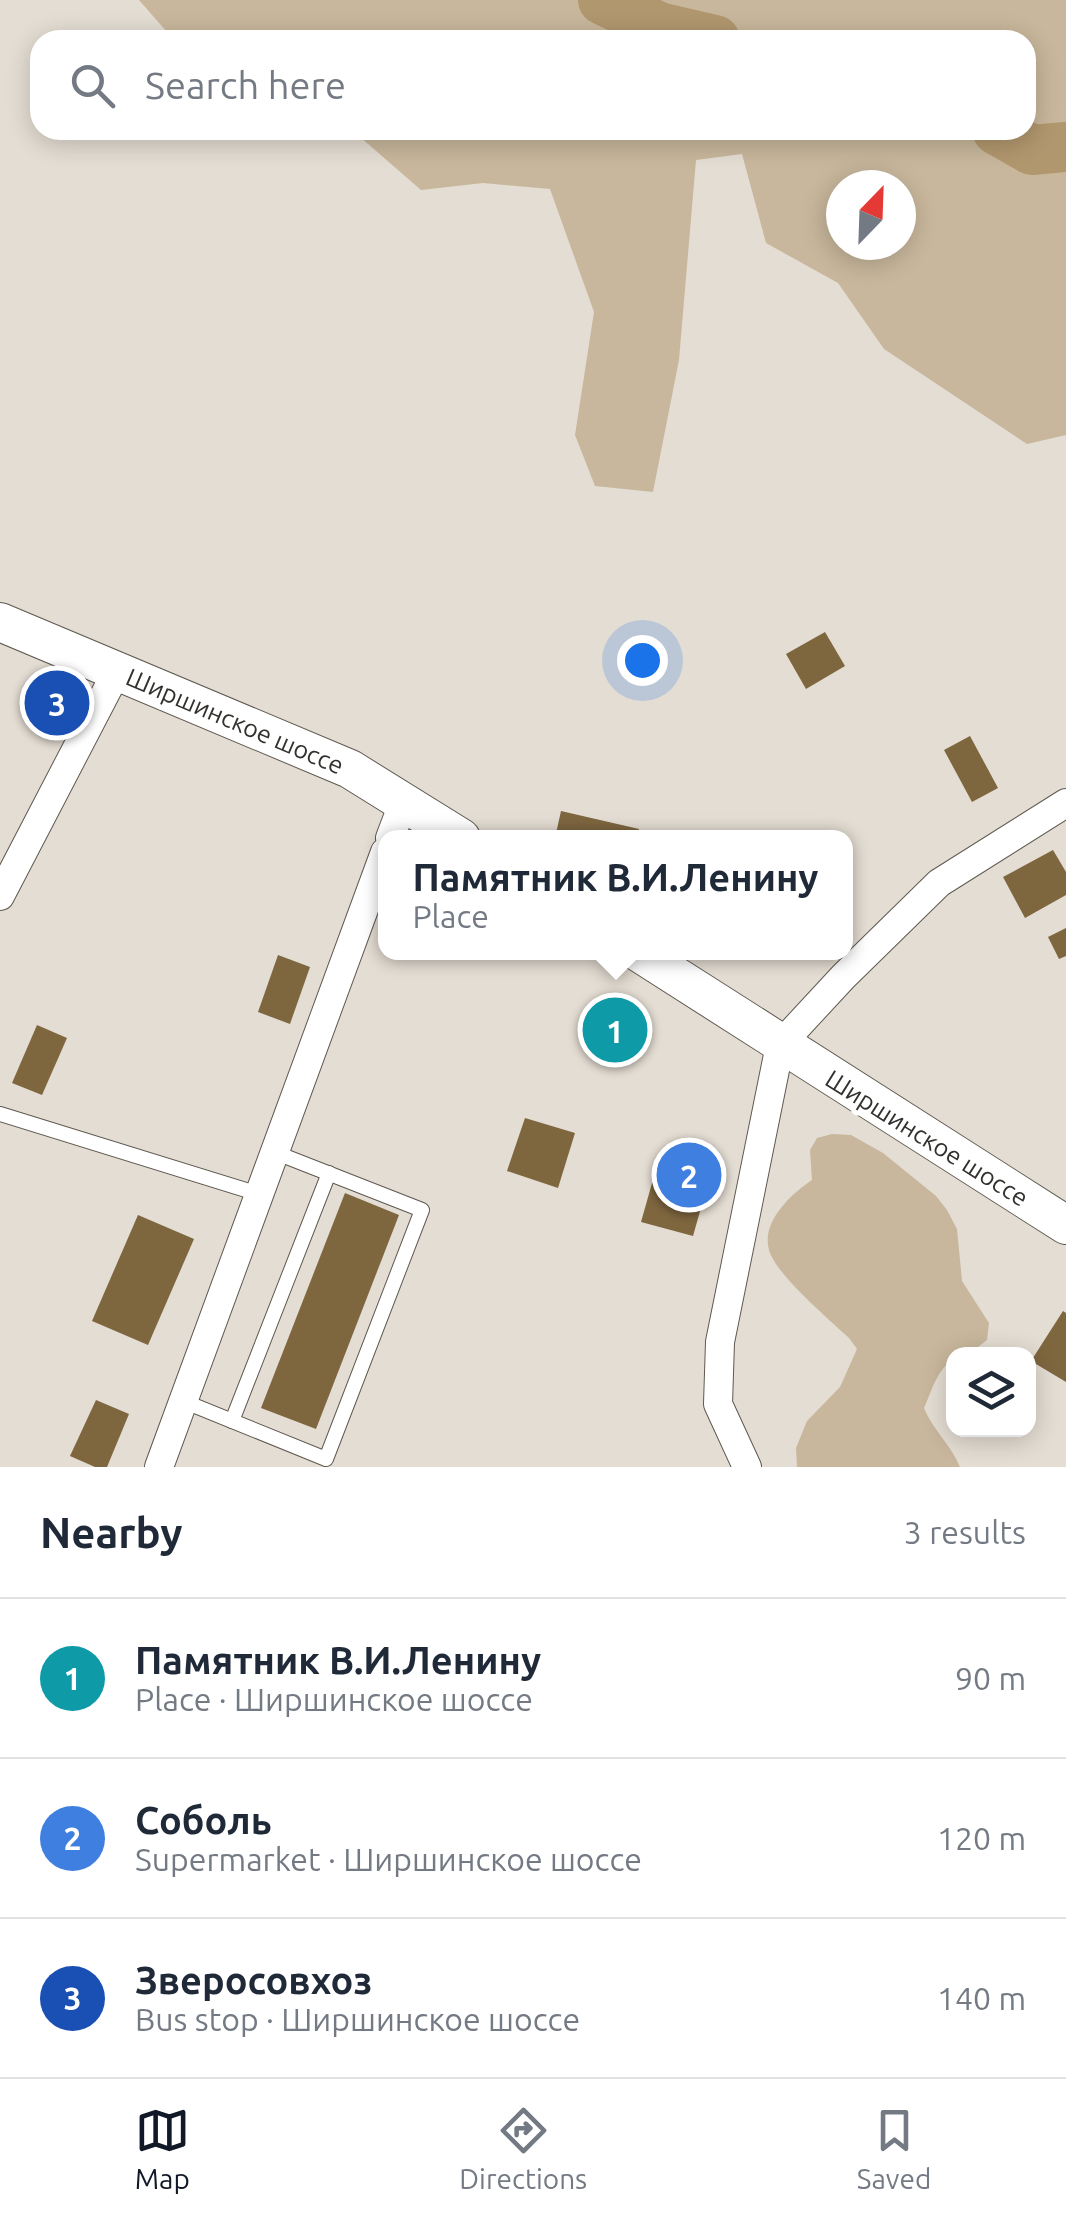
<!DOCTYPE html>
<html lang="en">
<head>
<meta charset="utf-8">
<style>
  :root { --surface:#fff; --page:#f6f6f7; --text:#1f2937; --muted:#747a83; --line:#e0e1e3; --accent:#111827 }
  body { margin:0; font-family:Ubuntu,sans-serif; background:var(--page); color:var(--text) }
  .controls { position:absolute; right:30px; bottom:30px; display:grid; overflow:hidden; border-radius:20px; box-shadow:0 5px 25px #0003 }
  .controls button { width:90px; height:90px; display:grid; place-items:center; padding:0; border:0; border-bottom:2px solid var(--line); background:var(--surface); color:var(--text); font:50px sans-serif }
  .compass { position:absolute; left:826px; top:170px; width:90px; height:90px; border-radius:50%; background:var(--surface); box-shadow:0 5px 25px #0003; rotate:23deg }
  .you { position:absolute; left:642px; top:660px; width:35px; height:35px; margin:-25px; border:8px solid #fff; border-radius:50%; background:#1a73e8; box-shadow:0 0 0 15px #1a73e833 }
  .badge { display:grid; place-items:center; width:65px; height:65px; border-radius:50%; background:var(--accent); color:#fff; font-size:32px; font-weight:700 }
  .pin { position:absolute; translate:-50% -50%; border:5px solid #fff; box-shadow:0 2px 10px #0006 }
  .popup { position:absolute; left:378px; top:830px; width:475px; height:130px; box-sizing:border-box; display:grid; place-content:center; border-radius:20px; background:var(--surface); filter:drop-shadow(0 2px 8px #0005); font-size:32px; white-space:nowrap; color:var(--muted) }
  .popup b { font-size:38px; color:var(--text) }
  .popup::after { content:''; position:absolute; left:50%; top:100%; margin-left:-20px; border:20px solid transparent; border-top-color:var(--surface) }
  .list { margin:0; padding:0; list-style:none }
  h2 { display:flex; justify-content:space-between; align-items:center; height:130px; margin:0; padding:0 40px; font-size:42px }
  h2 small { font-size:32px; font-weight:400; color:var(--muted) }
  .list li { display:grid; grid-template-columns:65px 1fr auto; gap:30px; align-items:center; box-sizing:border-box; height:160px; padding:0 40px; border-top:2px solid var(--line) }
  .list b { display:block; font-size:38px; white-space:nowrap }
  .list p { margin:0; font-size:32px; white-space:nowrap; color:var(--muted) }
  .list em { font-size:32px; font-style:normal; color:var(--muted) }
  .icon { flex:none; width:55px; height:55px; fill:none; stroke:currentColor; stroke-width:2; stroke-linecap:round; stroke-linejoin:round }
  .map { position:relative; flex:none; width:1066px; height:1467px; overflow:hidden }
  .search { position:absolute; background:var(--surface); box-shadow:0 5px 25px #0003; left:30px; right:30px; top:30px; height:110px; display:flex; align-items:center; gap:25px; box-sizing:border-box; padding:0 35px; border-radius:30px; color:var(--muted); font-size:38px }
  .sheet { height:610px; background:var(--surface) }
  nav { display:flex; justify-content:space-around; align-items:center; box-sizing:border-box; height:140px; border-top:2px solid var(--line); background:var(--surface); font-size:28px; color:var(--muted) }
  nav a { display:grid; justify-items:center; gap:5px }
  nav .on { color:var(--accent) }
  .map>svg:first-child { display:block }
  .green { fill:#c8b79c; fill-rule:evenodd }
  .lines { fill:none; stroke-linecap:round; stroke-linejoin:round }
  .river { stroke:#b1976e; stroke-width:50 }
  .building { fill:#7e663f }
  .lane-casing { stroke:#5e584f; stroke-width:16 }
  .street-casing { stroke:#5e584f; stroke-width:30 }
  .secondary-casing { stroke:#5e584f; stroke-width:40 }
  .lane { stroke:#fff; stroke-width:14 }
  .street { stroke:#fff; stroke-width:28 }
  .secondary { stroke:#fff; stroke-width:38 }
  .labels { text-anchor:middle; stroke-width:10; stroke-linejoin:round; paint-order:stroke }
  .street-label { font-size:25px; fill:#33312d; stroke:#fff }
</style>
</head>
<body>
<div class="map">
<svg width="1066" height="1467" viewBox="0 0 1066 1467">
  <rect width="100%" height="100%" fill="#e4ddd3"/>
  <!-- green -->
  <g class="green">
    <path d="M 139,0 L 1066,0 L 1066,435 L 1027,444 L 884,349 L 838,283 L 766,243 L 742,154 L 696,160 L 679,360 L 653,492 L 595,486 L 575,435 L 594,312 L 550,189 L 483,183 L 421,190 L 352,130 L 1026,130 L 1026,40 L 174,40 ZM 901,185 L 901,245 L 841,245 L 841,185 Z"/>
    <path d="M 832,1134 L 851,1135 L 883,1153 L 936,1196 L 947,1210 L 957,1229 L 962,1281 L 989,1323 L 987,1340 C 976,1349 968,1354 954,1354 L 953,1360 C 937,1369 932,1391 924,1408 C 933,1430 951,1445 960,1467 L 797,1467 L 796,1448 L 807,1421 L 840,1387 L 857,1349 L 849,1338 C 829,1319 776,1275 769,1250 C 761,1222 791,1194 812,1180 L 810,1150 L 817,1138 Z"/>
  </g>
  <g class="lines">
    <!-- river -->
    <g class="river">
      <path d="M 603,0 L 659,27 L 715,40"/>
      <path d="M 997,130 L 1032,150 L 1066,147"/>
    </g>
  </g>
  <!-- building -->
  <g class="building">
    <path d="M 825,632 L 845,666 L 806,689 L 786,654 Z"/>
    <path d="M 970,736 L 998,788 L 972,802 L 944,750 Z"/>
    <path d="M 561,811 L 639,829 L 637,838 L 555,838 Z"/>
    <path d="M 1053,850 L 1066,872 L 1066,895 L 1025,918 L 1003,877 Z"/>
    <path d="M 1066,928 L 1066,956 L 1059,959 L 1048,937 Z"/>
    <path d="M 278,955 L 310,967 L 290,1024 L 258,1012 Z"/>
    <path d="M 37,1025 L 67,1038 L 42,1095 L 12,1083 Z"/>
    <path d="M 525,1118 L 575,1133 L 558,1188 L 507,1171 Z"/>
    <path d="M 660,1155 L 712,1169 L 693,1236 L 641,1222 Z"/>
    <path d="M 345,1193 L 399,1215 L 316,1429 L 261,1408 Z"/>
    <path d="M 138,1215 L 194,1239 L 148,1345 L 92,1321 Z"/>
    <path d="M 1063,1311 L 1066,1313 L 1066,1382 L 1031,1361 Z"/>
    <path d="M 96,1400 L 129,1414 L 107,1467 L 95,1467 L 70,1456 Z"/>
  </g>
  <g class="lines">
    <!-- lane casing -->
    <g class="lane-casing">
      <g id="lane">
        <path d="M 0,1114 L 259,1194"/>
        <path d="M 183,1401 L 326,1459 L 422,1210 L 274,1152"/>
        <path d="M 232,1421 L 329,1173"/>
      </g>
    </g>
    <!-- street casing -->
    <g class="street-casing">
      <g id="street">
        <path d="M 390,838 L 404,801"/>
        <path d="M 0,896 L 117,671"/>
        <path d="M 159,1467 L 385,852"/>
        <path d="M 747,1467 L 718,1404 L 720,1342 L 780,1045 L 843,977 L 939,883 L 1066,803"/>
      </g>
    </g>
    <!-- secondary casing -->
    <g class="secondary-casing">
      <g id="secondary">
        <path d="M 0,622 L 350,769 L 461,838"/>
        <path d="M 638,952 L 1066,1225"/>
      </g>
    </g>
    <!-- lane -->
    <use href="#lane" class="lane"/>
    <!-- street -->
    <use href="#street" class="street"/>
    <!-- secondary -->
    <use href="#secondary" class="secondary"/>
  </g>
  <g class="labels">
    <!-- street labels -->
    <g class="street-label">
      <text transform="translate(235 721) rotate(23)" y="9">Ширшинское шоссе</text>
      <text transform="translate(927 1138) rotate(32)" y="9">Ширшинское шоссе</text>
    </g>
  </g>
</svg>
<div class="controls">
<button><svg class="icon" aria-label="layers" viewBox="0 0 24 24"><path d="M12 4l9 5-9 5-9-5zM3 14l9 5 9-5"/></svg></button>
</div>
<svg class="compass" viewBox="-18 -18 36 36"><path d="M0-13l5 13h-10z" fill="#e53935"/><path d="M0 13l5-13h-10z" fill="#747a83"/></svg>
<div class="you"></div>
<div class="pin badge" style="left:615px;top:1030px;background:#0f9aa8">1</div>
<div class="popup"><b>Памятник В.И.Ленину</b>Place</div>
<div class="pin badge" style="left:689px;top:1175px;background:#3f7fe0">2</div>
<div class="pin badge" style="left:57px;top:703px;background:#1a4fb4">3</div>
<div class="search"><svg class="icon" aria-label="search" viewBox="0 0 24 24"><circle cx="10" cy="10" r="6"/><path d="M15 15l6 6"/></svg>Search here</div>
</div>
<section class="sheet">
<h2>Nearby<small>3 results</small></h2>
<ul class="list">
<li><span class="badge" style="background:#0f9aa8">1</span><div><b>Памятник В.И.Ленину</b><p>Place · Ширшинское шоссе</p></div><em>90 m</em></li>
<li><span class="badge" style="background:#3f7fe0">2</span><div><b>Соболь</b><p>Supermarket · Ширшинское шоссе</p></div><em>120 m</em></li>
<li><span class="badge" style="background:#1a4fb4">3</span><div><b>Зверосовхоз</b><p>Bus stop · Ширшинское шоссе</p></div><em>140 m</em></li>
</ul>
</section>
<nav>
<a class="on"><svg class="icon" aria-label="map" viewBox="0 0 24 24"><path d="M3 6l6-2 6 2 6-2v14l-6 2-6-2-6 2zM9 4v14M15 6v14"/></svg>Map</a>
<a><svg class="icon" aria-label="directions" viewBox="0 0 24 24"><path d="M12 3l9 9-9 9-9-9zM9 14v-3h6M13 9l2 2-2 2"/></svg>Directions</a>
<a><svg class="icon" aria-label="saved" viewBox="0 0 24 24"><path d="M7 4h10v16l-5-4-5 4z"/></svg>Saved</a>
</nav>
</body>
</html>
